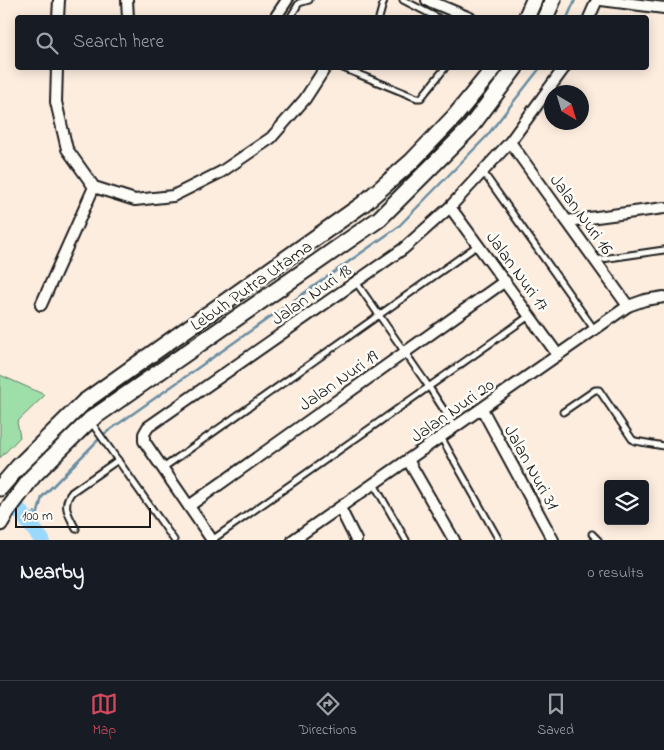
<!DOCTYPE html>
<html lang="en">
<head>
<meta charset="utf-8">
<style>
  :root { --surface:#171b24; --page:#20242c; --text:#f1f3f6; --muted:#9ea1a6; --line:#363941; --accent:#d1495b }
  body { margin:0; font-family:"Indie Flower",sans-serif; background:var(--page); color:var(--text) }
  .controls { position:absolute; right:15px; bottom:15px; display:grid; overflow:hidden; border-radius:5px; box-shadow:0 2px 12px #0003 }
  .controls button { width:45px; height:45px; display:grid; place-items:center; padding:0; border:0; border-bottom:1px solid var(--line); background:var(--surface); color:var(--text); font:25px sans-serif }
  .compass { position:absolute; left:544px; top:85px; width:45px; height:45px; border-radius:50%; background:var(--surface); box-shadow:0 2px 12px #0003; rotate:142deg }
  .scale { position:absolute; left:15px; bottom:12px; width:136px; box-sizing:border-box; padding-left:5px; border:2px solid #1c1c1c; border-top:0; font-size:14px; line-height:18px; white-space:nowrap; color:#1c1c1c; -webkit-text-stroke:4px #fdfcf7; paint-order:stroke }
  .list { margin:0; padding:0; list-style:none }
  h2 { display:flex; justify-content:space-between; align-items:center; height:65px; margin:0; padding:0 20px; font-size:21px }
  h2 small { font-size:16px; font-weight:400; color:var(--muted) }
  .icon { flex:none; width:28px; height:28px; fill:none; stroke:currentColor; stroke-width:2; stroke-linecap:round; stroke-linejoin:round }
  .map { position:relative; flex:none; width:664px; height:540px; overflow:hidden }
  .search { position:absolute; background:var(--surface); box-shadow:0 2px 12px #0003; left:15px; right:15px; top:15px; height:55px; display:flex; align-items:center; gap:12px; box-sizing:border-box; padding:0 18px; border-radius:5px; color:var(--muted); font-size:19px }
  .sheet { height:140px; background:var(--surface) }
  nav { display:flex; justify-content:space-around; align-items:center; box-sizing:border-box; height:70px; border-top:1px solid var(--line); background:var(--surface); font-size:14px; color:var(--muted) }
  nav a { display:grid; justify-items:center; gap:2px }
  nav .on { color:var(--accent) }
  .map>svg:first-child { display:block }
  .green { fill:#9edfa9; stroke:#5d7e62 }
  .water { fill:#9bd9fc; stroke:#688da2 }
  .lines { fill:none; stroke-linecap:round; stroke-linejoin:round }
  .stream { stroke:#688da2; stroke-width:2.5 }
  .river { stroke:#9bd9fc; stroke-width:16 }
  .lane-casing { stroke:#1c1c1c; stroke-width:9 }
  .street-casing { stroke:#1c1c1c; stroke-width:14 }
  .primary-casing { stroke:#1c1c1c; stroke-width:19 }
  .lane { stroke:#fdfcf7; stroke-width:5 }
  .street { stroke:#fdfcf7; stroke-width:10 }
  .primary { stroke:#fdfcf7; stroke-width:15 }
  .labels { text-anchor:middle; stroke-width:5; stroke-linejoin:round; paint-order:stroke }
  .street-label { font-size:18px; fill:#1c1c1c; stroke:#fdfcf7 }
</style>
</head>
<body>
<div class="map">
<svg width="664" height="540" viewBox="0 0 664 540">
  <rect width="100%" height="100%" fill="#fceddf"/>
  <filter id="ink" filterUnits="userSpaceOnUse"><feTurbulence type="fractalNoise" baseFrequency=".02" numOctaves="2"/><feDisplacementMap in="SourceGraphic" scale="10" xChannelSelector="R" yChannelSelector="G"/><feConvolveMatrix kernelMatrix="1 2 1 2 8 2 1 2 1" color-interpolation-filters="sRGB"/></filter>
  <g filter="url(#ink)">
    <!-- green -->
    <path class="green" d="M 0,375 L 45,395 L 17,422 L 20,437 L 0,458 Z"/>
    <!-- water -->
    <path class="water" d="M 35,511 L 41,531 L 47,540 L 36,540 L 25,524 Z"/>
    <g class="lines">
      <!-- stream -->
      <g class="stream">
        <path d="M 567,18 L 575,0"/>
        <path d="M 36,520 L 42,497 L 104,434 L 398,227 L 486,137 L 540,68"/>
      </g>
      <!-- river -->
      <path class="river" d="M 20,511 L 42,540"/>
      <!-- lane casing -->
      <g class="lane-casing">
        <g id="lane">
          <path d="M 403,0 L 438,18"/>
          <path d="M 290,18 L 299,3 L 309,0"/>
          <path d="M 379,18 L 384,0"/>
          <path d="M 343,68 L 417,98 L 421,98 L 445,68"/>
          <path d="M 483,172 L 594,329"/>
          <path d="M 595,260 L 664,250"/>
          <path d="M 356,282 L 429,387 L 455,427"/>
          <path d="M 563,412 L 595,390 L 599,390 L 632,439 L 635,441 L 664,446"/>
          <path d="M 91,422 L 174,540"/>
          <path d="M 441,437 L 499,540"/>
          <path d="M 163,468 L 478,245"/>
          <path d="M 374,484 L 406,540"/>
          <path d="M 76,529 C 69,516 61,505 72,492 L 118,460"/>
          <path d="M 592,534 L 598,540"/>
          <path d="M 212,540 L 529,316"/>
        </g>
      </g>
      <!-- street casing -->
      <g class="street-casing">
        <g id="street">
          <path d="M 127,0 L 128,18"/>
          <path d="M 427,0 L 470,18"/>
          <path d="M 601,0 L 664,8"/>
          <path d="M 58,18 L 59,0"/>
          <path d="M 275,18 L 287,0"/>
          <path d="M 589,18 L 597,0"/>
          <path d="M 57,68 L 56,102 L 67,149 L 94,187 L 135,200 L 173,196 L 221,172 L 271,138 L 305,99 L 325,68"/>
          <path d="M 510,142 L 628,306"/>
          <path d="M 450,207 L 558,355"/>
          <path d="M 567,221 L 664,208"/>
          <path d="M 41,305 L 94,187"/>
          <path d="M 482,409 L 553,540"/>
          <path d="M 408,460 L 454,540"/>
          <path d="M 189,506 L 505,281"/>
          <path d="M 340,508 L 356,540"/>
          <path d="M 212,540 L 144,441 L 144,434 L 148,427 L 403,249 L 450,207 L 510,142 L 564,68"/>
          <path d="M 293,540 L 628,306 L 645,300 L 664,297"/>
        </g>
      </g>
      <!-- primary casing -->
      <g class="primary-casing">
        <g id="primary">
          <path d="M 526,18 L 534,0"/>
          <path d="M 545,18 L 553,0"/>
          <path d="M 0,488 L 19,466 L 84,402 L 363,204 L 411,162 L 455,116 L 494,68"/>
          <path d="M 0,523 L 7,511 L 33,476 L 90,420 L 379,219 L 469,129 L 515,68"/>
        </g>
      </g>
      <!-- lane -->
      <use href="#lane" class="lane"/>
      <!-- street -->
      <use href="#street" class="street"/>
      <!-- primary -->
      <use href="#primary" class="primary"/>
    </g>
  </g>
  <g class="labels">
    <!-- street labels -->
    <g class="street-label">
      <text transform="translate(582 214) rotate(54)" y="6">Jalan Nuri 16</text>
      <text transform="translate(518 271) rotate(54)" y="6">Jalan Nuri 17</text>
      <text transform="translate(251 285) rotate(-35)" y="6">Lebuh Putra Utama</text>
      <text transform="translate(311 294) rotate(-35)" y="6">Jalan Nuri 18</text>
      <text transform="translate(338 380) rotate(-35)" y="6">Jalan Nuri 19</text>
      <text transform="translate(452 410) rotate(-35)" y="6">Jalan Nuri 20</text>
      <text transform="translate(532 467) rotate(61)" y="6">Jalan Nuri 31</text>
    </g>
  </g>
</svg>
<div class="controls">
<button><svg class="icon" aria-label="layers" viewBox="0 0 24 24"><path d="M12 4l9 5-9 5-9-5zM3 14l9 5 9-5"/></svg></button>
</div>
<svg class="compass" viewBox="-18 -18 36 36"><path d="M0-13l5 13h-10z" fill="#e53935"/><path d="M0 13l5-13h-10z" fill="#9ea1a6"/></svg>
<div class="scale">100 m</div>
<div class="search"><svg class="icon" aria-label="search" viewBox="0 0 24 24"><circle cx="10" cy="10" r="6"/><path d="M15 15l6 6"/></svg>Search here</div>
</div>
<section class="sheet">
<h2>Nearby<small>0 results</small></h2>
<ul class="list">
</ul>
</section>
<nav>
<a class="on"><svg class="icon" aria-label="map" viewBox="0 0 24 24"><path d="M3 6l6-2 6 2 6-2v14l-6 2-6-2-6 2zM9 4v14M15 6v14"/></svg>Map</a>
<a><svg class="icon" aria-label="directions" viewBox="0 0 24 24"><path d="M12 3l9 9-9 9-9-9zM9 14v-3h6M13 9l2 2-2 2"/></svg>Directions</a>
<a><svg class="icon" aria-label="saved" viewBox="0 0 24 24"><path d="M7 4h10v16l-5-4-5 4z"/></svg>Saved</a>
</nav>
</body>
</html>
